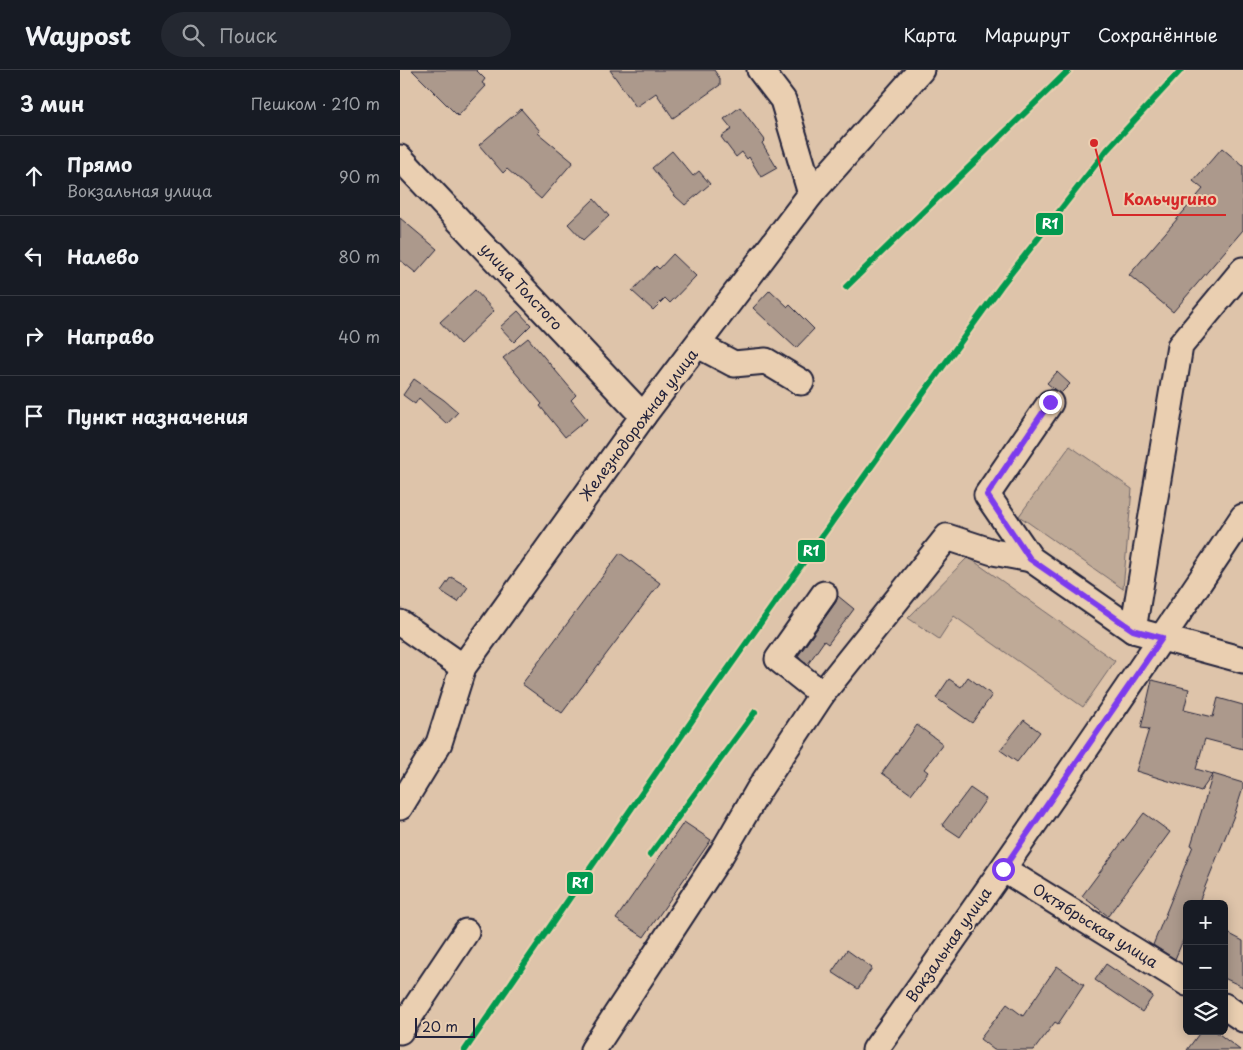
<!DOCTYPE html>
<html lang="ru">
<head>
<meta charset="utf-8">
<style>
  :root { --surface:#171b24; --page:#242831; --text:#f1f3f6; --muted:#9ea1a6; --line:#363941 }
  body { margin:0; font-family:"Playpen Sans",sans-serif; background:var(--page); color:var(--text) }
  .controls { position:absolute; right:15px; bottom:15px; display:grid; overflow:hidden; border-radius:8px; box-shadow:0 2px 12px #0003 }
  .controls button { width:45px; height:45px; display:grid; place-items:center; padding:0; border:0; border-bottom:1px solid var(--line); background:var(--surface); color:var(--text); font:25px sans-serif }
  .scale { position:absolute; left:15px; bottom:12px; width:60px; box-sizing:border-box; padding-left:5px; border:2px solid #22223b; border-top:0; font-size:14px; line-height:18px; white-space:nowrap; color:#22223b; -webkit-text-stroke:4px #eacfb1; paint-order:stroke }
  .stop { position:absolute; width:15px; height:15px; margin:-11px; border:4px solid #7c3aed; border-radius:50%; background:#fff }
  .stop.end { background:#7c3aed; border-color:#fff; box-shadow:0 1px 5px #0008 }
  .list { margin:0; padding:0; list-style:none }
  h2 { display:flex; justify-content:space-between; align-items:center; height:65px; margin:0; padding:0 20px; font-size:21px }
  h2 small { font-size:16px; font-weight:400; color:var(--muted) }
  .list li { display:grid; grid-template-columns:32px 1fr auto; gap:15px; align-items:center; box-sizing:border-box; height:80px; padding:0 20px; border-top:1px solid var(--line) }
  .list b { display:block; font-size:19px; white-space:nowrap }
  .list p { margin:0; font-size:16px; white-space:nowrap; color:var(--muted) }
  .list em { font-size:16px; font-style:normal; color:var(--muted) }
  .icon { flex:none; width:28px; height:28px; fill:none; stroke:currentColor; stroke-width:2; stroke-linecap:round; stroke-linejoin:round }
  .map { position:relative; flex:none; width:843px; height:980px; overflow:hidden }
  header { display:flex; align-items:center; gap:30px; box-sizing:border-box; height:70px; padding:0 25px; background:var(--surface); border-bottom:1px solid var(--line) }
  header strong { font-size:24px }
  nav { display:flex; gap:28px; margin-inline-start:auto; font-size:18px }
  .search { width:350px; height:45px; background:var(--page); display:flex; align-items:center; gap:12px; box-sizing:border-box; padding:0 18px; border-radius:28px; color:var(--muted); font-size:19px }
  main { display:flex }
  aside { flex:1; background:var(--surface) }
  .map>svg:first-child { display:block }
  .green { fill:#bfaa97; stroke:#706669 }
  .building { fill:#ac998c; stroke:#22223b }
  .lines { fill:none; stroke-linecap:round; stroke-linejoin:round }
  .minor-casing { stroke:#22223b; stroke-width:29 }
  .minor { stroke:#eacfb1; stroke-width:25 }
  .rail-1-casing { stroke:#eacfb1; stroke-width:10 }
  .rail-1 { stroke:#03994f; stroke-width:6 }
  .route { stroke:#7c3aed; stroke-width:6 }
  .labels { text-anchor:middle; stroke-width:4; stroke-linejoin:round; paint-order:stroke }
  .street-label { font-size:15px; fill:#22223b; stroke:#eacfb1 }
  .leader { fill:none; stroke:#d62828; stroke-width:2 }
  .callout-dot { fill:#d62828; stroke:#eacfb1; stroke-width:2 }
  .callout-label { font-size:16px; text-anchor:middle; font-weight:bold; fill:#d62828; stroke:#eacfb1; stroke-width:4; stroke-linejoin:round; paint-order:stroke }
  .line-badge { stroke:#eacfb1; stroke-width:2 }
  .badge-label { font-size:14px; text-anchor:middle; font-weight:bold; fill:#fff }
</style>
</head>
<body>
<header>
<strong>Waypost</strong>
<div class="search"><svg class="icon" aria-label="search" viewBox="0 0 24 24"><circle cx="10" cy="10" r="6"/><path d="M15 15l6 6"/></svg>Поиск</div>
<nav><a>Карта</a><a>Маршрут</a><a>Сохранённые</a></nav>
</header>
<main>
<aside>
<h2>3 мин<small>Пешком · 210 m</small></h2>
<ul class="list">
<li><svg class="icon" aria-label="ahead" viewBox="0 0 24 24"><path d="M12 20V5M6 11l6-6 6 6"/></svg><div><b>Прямо</b><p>Вокзальная улица</p></div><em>90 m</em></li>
<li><svg class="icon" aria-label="left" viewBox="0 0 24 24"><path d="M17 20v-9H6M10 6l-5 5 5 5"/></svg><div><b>Налево</b></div><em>80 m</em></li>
<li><svg class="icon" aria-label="right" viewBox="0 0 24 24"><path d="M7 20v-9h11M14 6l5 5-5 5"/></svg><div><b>Направо</b></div><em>40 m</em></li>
<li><svg class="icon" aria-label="arrive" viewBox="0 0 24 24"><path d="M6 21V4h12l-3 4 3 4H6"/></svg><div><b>Пункт назначения</b></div></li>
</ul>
</aside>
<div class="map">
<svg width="843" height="980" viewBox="0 0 843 980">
  <rect width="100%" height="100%" fill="#dec4aa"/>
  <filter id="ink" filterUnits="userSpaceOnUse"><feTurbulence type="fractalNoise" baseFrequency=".02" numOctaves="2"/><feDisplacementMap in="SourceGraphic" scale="10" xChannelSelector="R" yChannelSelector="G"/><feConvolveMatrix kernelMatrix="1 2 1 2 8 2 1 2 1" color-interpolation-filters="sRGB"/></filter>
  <g filter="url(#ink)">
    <!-- green -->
    <g class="green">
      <path d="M 670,376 L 732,419 L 723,519 L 619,446 Z"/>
      <path d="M 568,487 L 715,591 L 683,637 L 554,546 L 539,569 L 508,548 Z"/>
    </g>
    <!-- building -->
    <g class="building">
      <path d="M 12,0 L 76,0 L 85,9 L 82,13 L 86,16 L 58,46 Z"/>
      <path d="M 210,0 L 314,0 L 320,9 L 320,15 L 273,48 L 256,23 L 236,37 Z"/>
      <path d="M 340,37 L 365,70 L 362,73 L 377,98 L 361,107 L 349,87 L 347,89 L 342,82 L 336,87 L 321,67 L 332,59 L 324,49 Z"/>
      <path d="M 121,39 L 140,61 L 138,63 L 173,92 L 141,129 L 107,99 L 103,103 L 79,75 Z"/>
      <path d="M 822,78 L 843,96 L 843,160 L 773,242 L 729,205 L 803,119 L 793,111 Z"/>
      <path d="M 272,81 L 293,106 L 299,101 L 310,114 L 285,135 L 275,126 L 252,98 Z"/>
      <path d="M 194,129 L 209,146 L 183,170 L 168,154 Z"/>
      <path d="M 0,148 L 37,179 L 16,203 L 0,190 Z"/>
      <path d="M 273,184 L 296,206 L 270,233 L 265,228 L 253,240 L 232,221 L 256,196 L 259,199 Z"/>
      <path d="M 75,220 L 94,241 L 60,274 L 40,252 Z"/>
      <path d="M 370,220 L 388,237 L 390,235 L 414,259 L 396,278 L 353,238 Z"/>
      <path d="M 118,241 L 131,255 L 114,272 L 100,257 Z"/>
      <path d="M 128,268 L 176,325 L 171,330 L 187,349 L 165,367 L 140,336 L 142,334 L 103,288 Z"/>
      <path d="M 657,302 L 670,314 L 660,324 L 647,313 Z"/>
      <path d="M 14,309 L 44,330 L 58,342 L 47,354 L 19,328 L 15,334 L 3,325 Z"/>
      <path d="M 220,483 L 260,513 L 162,643 L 122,614 Z"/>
      <path d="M 51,507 L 68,517 L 58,532 L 41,521 Z"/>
      <path d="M 438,526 L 454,539 L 428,574 L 424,571 L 408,594 L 398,586 L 436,532 Z"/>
      <path d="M 568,607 L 592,625 L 572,653 L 536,628 L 549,609 L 561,617 Z"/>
      <path d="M 752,610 L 789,619 L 784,640 L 813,647 L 818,628 L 843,635 L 843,679 L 805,669 L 796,699 L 813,704 L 801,721 L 736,701 L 749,659 L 741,658 Z"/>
      <path d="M 624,650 L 640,662 L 617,692 L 600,680 Z"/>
      <path d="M 517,655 L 543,674 L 524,699 L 528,702 L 511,724 L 482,703 Z"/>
      <path d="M 813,704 L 843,713 L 843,718 L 835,743 L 798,834 L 787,834 L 787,861 L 775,889 L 753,875 L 793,776 L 791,775 Z"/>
      <path d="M 570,718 L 586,729 L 560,767 L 542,755 Z"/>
      <path d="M 744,743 L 770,762 L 708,846 L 682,826 Z"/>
      <path d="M 284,752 L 311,770 L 244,867 L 216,849 Z"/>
      <path d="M 824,861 L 843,871 L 843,917 L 824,908 Z"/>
      <path d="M 447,880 L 472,898 L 458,919 L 432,902 Z"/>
      <path d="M 706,894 L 753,926 L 742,942 L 695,910 Z"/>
      <path d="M 657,896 L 684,915 L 658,954 L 655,952 L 634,980 L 594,980 L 580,969 L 607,934 L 623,946 Z"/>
      <path d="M 801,961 L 815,961 L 840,980 L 787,980 Z"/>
    </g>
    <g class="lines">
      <!-- minor casing -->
      <g class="minor-casing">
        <g id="minor">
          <path d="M 360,0 L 383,30 L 411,124"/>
          <path d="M 0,88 L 243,346"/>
          <path d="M 298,275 L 334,294 L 366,291 L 401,312"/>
          <path d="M 650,333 L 587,425 L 631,489 L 733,560 L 843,590"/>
          <path d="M 0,553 L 63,597"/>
          <path d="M 733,560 L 780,276 L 843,200"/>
          <path d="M 422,624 L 378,589 L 424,524"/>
          <path d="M 0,737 L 39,673 L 63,597 L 243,346 L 411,124 L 521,0"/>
          <path d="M 603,799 L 787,913"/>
          <path d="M 824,936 L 843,949"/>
          <path d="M 0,961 L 66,862"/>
          <path d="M 193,980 L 322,783 L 358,721 L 422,624 L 547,467 L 593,482 L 631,489"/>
          <path d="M 475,980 C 600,804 723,627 843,447"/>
        </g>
      </g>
      <!-- minor -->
      <use href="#minor" class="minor"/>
      <!-- rail-1 casing -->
      <g class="rail-1-casing">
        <g id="rail-1">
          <path d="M 446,217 L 669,0"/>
          <path d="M 250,785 L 355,642"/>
          <path d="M 65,980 L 311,623 L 507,346 L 601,216 L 707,80 L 781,0"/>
        </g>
      </g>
      <!-- rail-1 -->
      <use href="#rail-1" class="rail-1"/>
    </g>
  </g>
  <g class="lines" filter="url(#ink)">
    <!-- route -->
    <path class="route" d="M 603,799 L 762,568 L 733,560 L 630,489 L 587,425 L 650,332"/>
  </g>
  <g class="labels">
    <!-- street labels -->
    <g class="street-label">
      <text transform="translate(121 217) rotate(47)" y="5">улица Толстого</text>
      <text transform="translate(239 355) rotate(-53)" y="5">Железнодорожная улица</text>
      <text transform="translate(695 856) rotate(32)" y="5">Октябрьская улица</text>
      <text transform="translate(549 875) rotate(-55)" y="5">Вокзальная улица</text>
    </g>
  </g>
  <!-- callouts -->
  <path class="leader" d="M694 73L713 145H826"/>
  <circle class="callout-dot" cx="694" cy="73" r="5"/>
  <g class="callout-label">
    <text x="770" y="135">Кольчугино</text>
  </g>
  <g class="line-badge">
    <rect x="635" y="142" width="29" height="24" rx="5" fill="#03994f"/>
    <rect x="397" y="469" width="29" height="24" rx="5" fill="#03994f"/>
    <rect x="166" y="801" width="28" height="24" rx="5" fill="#03994f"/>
  </g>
  <g class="badge-label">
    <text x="650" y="159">R1</text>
    <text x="411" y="486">R1</text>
    <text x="180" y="818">R1</text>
  </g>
</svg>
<div class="controls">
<button>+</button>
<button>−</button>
<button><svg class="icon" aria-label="layers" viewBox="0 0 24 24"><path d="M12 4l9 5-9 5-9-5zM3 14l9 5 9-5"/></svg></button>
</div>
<div class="scale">20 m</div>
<div class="stop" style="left:603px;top:799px"></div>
<div class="stop end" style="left:650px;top:332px"></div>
</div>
</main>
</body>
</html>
